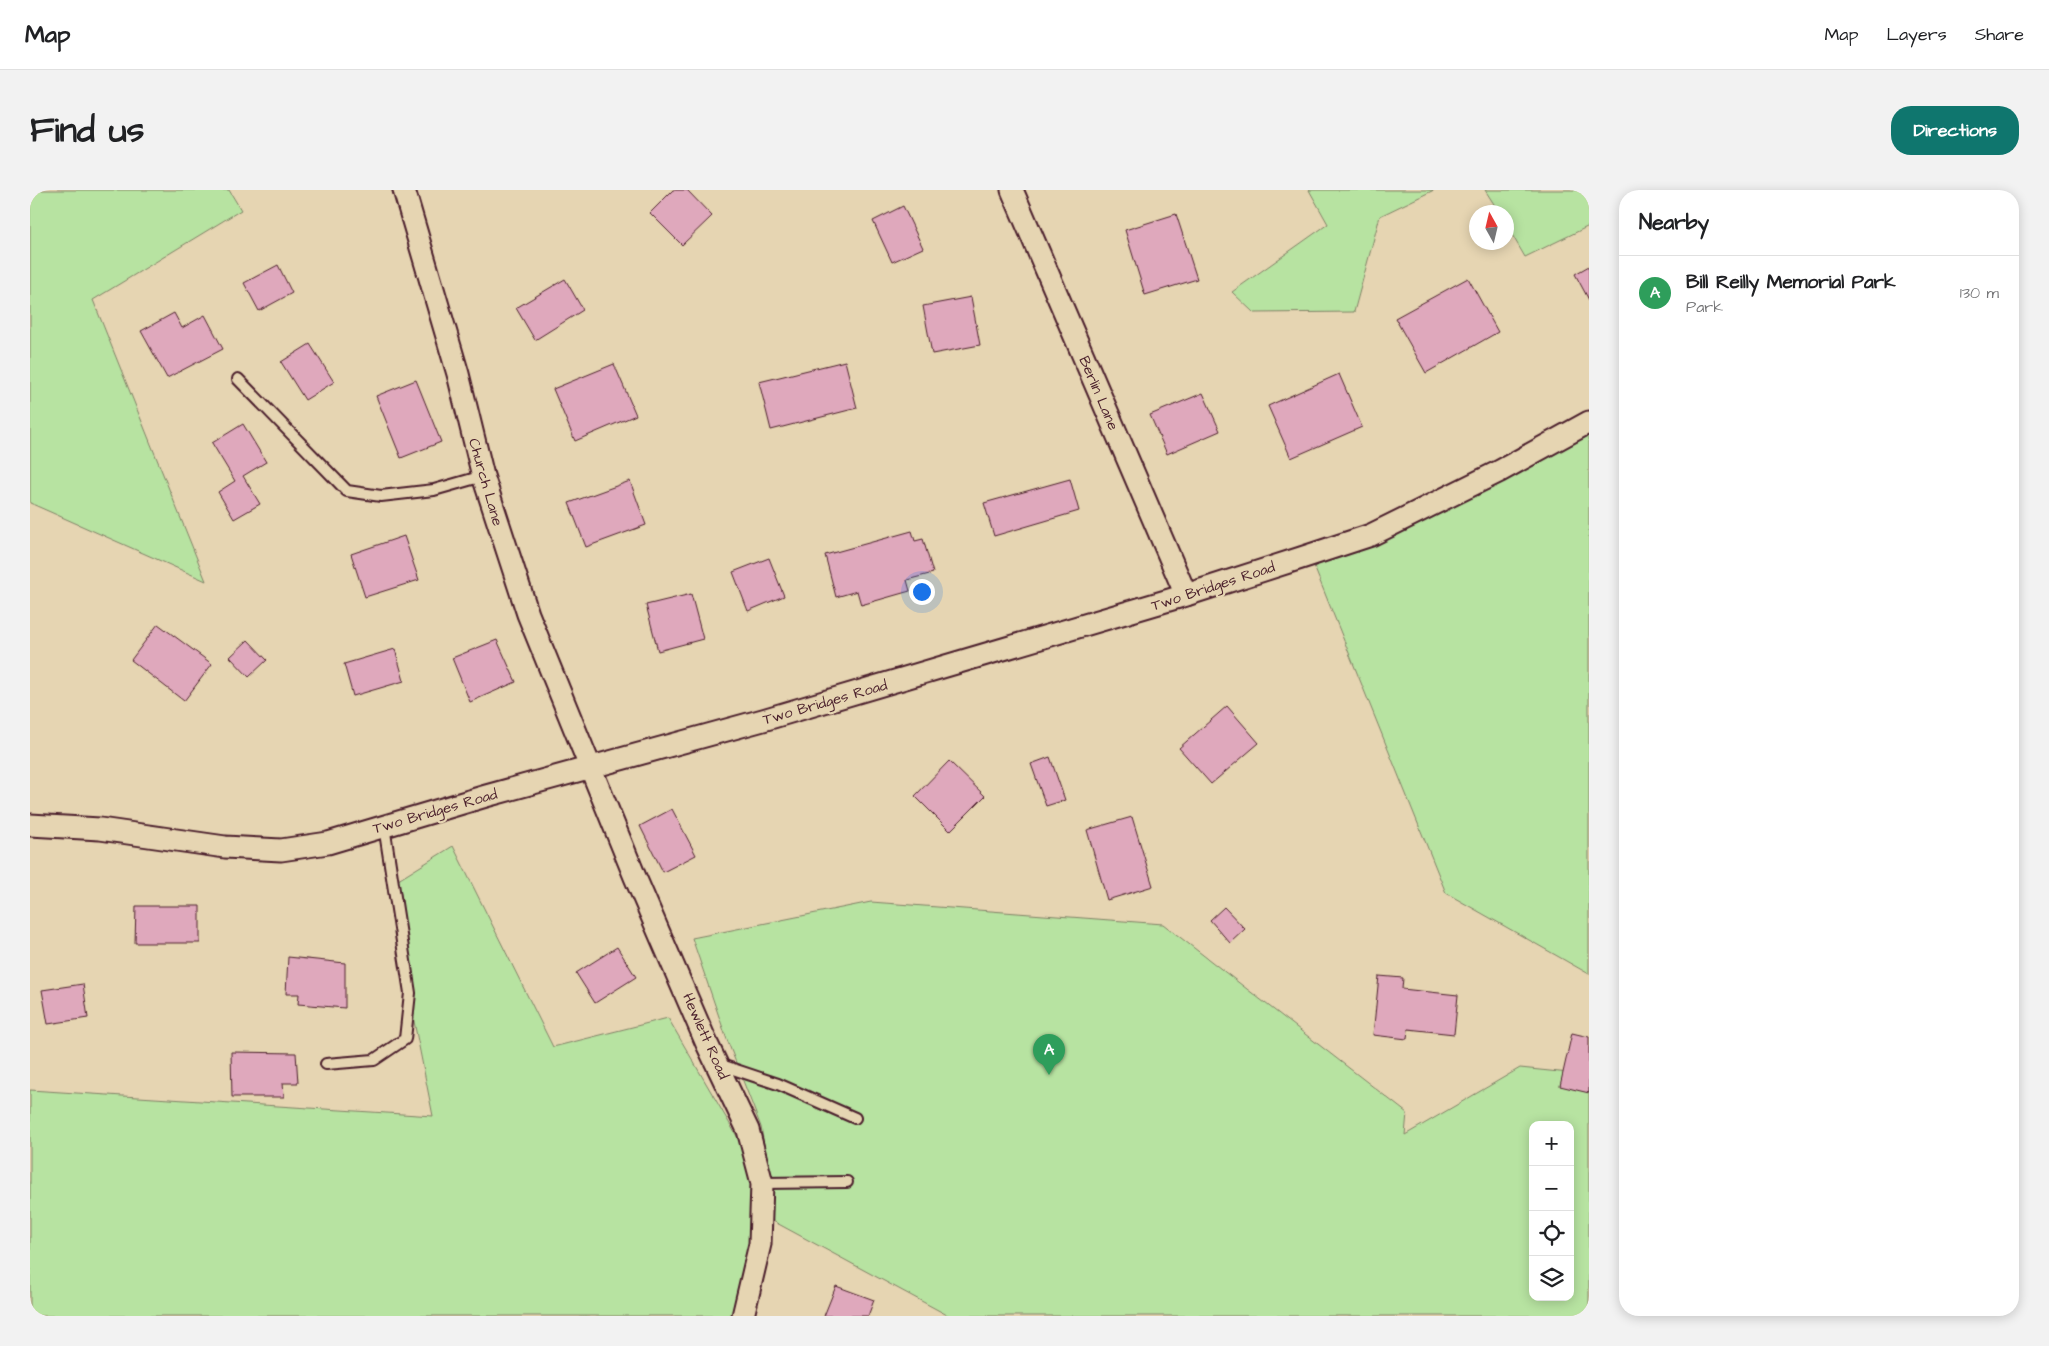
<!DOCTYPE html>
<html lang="en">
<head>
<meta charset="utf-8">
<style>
  :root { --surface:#fff; --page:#f2f2f2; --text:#202124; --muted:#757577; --line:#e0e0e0; --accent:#0f766e }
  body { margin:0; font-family:"Architects Daughter",sans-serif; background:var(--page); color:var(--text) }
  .controls { position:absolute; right:15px; bottom:15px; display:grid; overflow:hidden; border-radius:10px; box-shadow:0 2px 12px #0003 }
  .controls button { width:45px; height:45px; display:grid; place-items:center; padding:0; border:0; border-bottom:1px solid var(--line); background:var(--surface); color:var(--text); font:25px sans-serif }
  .compass { position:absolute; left:1439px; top:15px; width:45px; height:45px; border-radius:50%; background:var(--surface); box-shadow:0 2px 12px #0003; rotate:352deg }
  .you { position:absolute; left:891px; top:401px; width:18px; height:18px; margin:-12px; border:4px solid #fff; border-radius:50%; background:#1a73e8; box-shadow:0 0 0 8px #1a73e833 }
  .badge { display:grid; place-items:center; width:32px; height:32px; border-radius:50%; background:var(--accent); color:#fff; font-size:16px; font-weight:700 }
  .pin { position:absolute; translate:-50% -41px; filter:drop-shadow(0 1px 2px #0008) }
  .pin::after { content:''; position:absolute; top:26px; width:18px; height:15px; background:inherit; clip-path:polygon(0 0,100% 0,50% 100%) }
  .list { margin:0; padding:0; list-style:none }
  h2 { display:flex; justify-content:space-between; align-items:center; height:65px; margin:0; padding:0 20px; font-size:21px }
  h2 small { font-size:16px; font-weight:400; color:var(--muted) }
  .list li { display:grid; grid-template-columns:32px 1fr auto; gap:15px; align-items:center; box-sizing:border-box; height:75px; padding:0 20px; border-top:1px solid var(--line) }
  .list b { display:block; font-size:19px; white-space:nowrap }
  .list p { margin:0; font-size:16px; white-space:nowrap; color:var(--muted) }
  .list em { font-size:16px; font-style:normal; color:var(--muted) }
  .icon { flex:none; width:28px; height:28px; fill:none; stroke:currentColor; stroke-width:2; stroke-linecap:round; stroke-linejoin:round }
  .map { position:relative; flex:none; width:1559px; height:1126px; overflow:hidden; border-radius:20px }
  header { display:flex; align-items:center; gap:30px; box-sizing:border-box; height:70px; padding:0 25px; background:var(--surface); border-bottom:1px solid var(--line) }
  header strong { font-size:24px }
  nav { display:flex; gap:28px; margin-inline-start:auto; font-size:18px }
  .intro { display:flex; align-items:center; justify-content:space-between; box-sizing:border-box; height:120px; padding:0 30px }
  h1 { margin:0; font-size:35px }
  .button { padding:12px 22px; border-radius:20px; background:var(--accent); color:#fff; font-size:18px; font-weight:700 }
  main { display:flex; gap:30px; padding:0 30px }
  aside { flex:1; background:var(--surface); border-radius:20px; box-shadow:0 2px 12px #0003 }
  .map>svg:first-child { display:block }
  .green { fill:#b7e3a1; stroke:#808166; fill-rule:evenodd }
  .building { fill:#dfa8bc; stroke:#4a1f2b }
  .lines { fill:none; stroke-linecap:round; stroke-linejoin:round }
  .service-casing { stroke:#4a1f2b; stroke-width:14 }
  .minor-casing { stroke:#4a1f2b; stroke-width:25 }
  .service { stroke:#e6d5b2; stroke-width:10 }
  .minor { stroke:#e6d5b2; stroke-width:21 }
  .labels { text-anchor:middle; stroke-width:4.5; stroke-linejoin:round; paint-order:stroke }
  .street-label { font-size:15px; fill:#4a1f2b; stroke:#e6d5b2 }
</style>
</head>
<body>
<header>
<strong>Map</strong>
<nav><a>Map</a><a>Layers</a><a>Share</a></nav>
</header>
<div class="intro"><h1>Find us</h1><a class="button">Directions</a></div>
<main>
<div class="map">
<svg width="1559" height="1126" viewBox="0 0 1559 1126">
  <rect width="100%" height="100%" fill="#e6d5b2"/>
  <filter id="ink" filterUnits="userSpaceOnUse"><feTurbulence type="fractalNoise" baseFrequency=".02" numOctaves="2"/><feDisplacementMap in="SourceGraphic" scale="10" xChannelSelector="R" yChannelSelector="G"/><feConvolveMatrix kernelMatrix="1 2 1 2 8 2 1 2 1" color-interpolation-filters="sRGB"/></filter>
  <g filter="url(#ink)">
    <!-- green -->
    <g class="green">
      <path d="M 0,0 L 199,0 L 211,20 L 63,110 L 176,391 L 0,313 Z"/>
      <path d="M 1279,0 L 1404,0 L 1350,26 L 1324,122 L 1224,123 L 1202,102 L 1298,34 Z"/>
      <path d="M 1455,0 L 1559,0 L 1559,36 L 1495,67 L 1477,36 L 1476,22 L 1469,22 Z"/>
      <path d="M 1559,231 L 1559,784 L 1416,703 L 1281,369 Z"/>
      <path d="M 423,656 L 523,857 L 638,828 L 733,991 L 725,1126 L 0,1126 L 0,900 L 403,926 L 357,697 Z"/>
      <path d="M 841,712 L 1133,734 L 1377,923 L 1375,945 L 1490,878 L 1559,885 L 1559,1126 L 919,1126 L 741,1030 L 741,996 L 731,937 L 696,847 L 662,748 ZM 1503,935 L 1540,935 L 1540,1107 L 1503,1107 Z"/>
    </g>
    <!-- building -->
    <g class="building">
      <path d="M 643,0 L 657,0 L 682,26 L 652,55 L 620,23 Z"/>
      <path d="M 873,16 L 893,58 L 862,72 L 843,31 Z"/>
      <path d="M 1146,24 L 1167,89 L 1115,105 L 1095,40 Z"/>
      <path d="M 248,75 L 262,103 L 229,121 L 214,93 Z"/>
      <path d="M 1559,76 L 1559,110 L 1545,84 Z"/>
      <path d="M 1438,88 L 1468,142 L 1396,183 L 1365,128 Z"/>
      <path d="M 535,89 L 553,120 L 505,150 L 486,118 Z"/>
      <path d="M 941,107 L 950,155 L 902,164 L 893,116 Z"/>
      <path d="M 144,123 L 152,138 L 175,125 L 193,159 L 137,188 L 111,141 Z"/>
      <path d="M 280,154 L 304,192 L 275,210 L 251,172 Z"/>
      <path d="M 815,171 L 827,218 L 741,240 L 729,192 Z"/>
      <path d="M 584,174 L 606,225 L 545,251 L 523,199 Z"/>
      <path d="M 1309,184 L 1332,237 L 1261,268 L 1238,216 Z"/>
      <path d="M 386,190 L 411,252 L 371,268 L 346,206 Z"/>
      <path d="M 1173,203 L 1190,241 L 1137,264 L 1120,225 Z"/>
      <path d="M 213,234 L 236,272 L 213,286 L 230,314 L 204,329 L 188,302 L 205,291 L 182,253 Z"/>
      <path d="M 1040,289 L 1049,321 L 964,346 L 954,313 Z"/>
      <path d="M 600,291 L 616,335 L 556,357 L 539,313 Z"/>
      <path d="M 882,341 L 885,351 L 893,349 L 903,383 L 877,390 L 880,401 L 831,415 L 827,401 L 806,407 L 795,365 Z"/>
      <path d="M 374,346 L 389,390 L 335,407 L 321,364 Z"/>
      <path d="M 739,368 L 754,406 L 718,421 L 703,382 Z"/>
      <path d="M 661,404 L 673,449 L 628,461 L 616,415 Z"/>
      <path d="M 128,434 L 182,474 L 154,511 L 101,470 Z"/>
      <path d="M 218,450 L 237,470 L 219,487 L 200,467 Z"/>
      <path d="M 467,450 L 486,492 L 440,512 L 422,468 Z"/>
      <path d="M 365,459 L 374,491 L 323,506 L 314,474 Z"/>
      <path d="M 1197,516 L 1229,553 L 1181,594 L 1149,558 Z"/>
      <path d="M 1020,567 L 1035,610 L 1016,616 L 1001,574 Z"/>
      <path d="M 919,571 L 955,606 L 920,641 L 885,606 Z"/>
      <path d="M 642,619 L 666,665 L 633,682 L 610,636 Z"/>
      <path d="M 1102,627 L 1123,696 L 1077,710 L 1057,640 Z"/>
      <path d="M 106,716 L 170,716 L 170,753 L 105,753 Z"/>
      <path d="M 1194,717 L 1215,739 L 1200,753 L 1180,730 Z"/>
      <path d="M 587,757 L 606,787 L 565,813 L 546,783 Z"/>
      <path d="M 258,767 L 315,773 L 315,818 L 268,814 L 269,804 L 256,804 Z"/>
      <path d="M 1349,786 L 1373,788 L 1372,799 L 1428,805 L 1424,844 L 1378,839 L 1377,849 L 1343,845 Z"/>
      <path d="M 53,794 L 58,828 L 18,834 L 12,800 Z"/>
      <path d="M 1542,843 L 1559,847 L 1559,903 L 1530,896 Z"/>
      <path d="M 201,862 L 266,863 L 268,893 L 253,893 L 254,907 L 202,907 Z"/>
      <path d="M 806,1096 L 844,1110 L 838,1126 L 794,1126 Z"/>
    </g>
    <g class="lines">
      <!-- service casing -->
      <g class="service-casing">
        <g id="service">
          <path d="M 208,189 L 317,301 L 351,306 L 404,300 L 453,286"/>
          <path d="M 296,874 L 344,870 L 375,849 L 380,803 L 354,636"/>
          <path d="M 688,874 L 748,894 L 825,928"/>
          <path d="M 732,993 L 817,992"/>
        </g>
      </g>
      <!-- minor casing -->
      <g class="minor-casing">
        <g id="minor">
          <path d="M 374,0 L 428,184 L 453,286 L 498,424 L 605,687 L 677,854 L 718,940 L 732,993 L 730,1054 L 713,1126"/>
          <path d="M 982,0 L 1156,405"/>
          <path d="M 0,635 L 70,639 L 195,657 L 251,660 L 298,653 L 456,606 L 733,530 L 1156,405 L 1271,368 L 1341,345 L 1470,281 L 1559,232"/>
        </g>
      </g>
      <!-- service -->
      <use href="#service" class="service"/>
      <!-- minor -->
      <use href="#minor" class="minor"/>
    </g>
  </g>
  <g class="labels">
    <!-- street labels -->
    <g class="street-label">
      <text transform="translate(1069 203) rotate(67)" y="5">Berlin Lane</text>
      <text transform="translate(456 292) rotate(74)" y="5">Church Lane</text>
      <text transform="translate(1183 396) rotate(-18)" y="5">Two Bridges Road</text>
      <text transform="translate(795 512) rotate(-16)" y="5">Two Bridges Road</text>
      <text transform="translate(405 621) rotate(-16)" y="5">Two Bridges Road</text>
      <text transform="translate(676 846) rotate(66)" y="5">Hewlett Road</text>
    </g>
  </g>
</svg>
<div class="controls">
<button>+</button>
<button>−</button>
<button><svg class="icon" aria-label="locate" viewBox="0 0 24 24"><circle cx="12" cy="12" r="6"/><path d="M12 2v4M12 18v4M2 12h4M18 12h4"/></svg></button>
<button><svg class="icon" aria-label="layers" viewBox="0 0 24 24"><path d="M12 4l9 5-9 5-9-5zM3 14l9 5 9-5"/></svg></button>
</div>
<svg class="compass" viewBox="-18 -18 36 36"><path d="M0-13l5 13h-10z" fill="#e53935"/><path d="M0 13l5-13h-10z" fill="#757577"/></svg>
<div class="you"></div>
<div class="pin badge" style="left:1019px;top:885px;background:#2e9e5b">A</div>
</div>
<aside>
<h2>Nearby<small></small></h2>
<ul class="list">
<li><span class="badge" style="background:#2e9e5b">A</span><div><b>Bill Reilly Memorial Park</b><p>Park</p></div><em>130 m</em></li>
</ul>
</aside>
</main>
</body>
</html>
